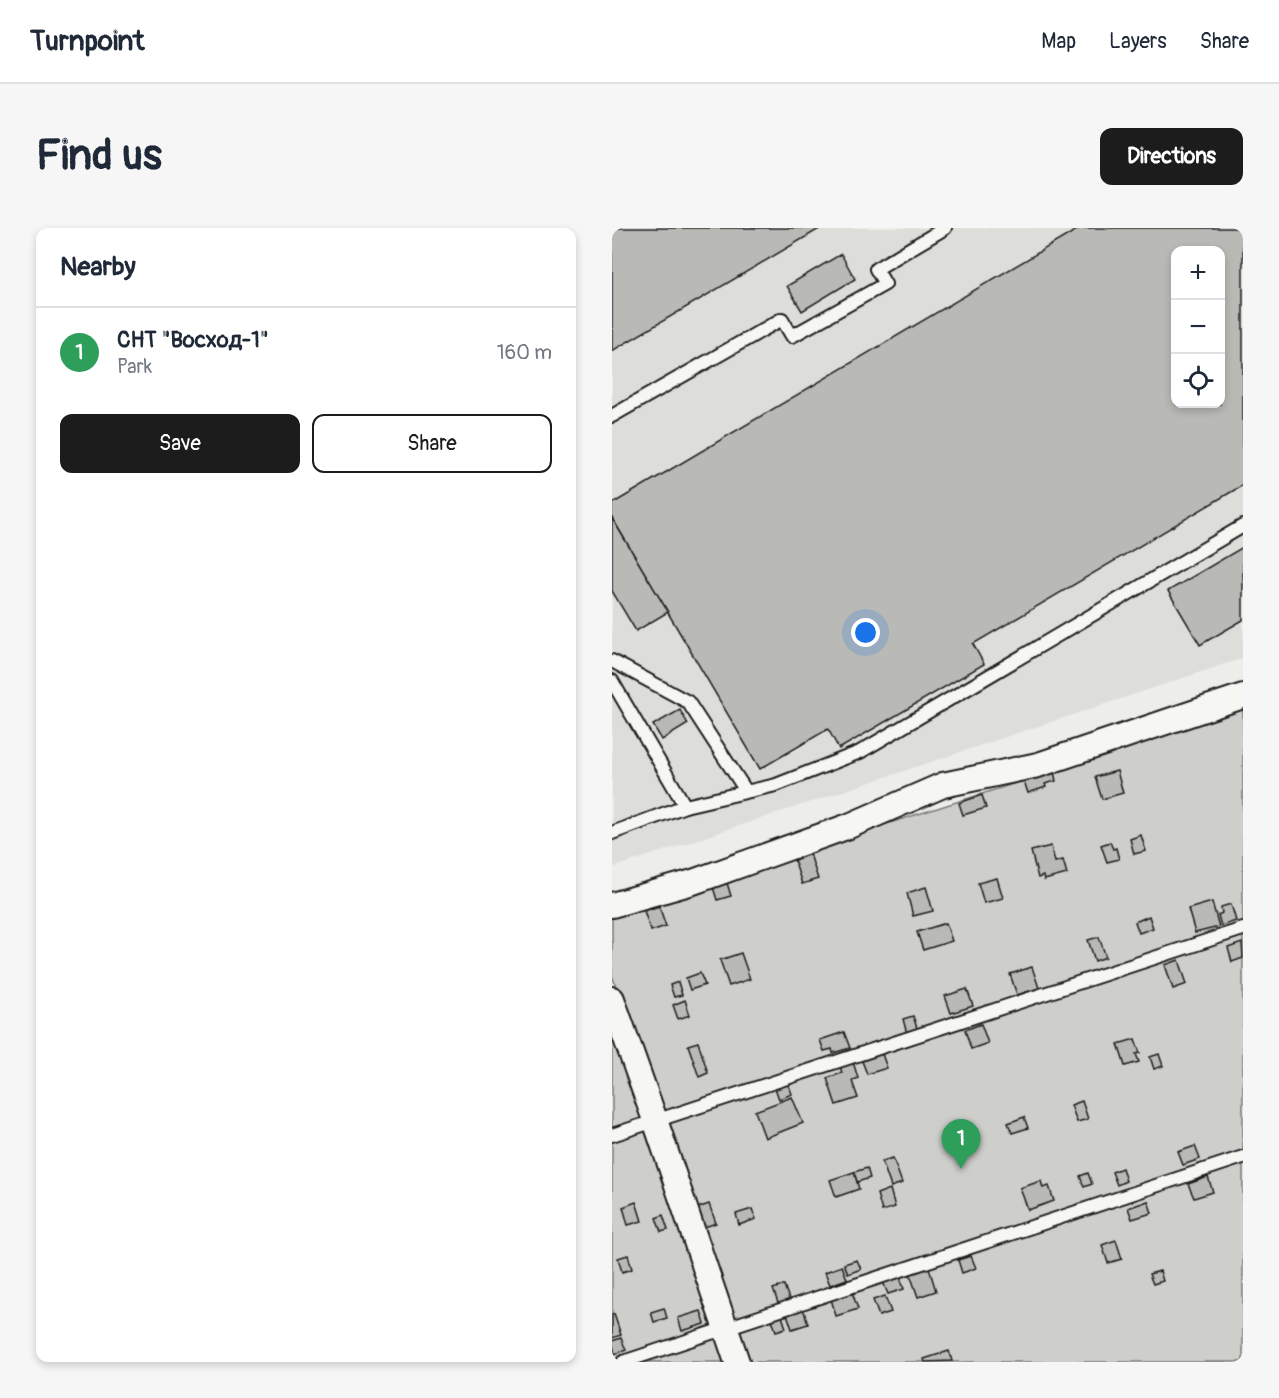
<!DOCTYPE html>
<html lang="en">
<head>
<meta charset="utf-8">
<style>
  :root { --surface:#fff; --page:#f6f6f7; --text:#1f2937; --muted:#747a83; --line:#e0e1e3; --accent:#1c1c1c }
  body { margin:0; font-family:Pangolin,sans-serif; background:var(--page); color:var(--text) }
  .controls { position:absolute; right:18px; top:18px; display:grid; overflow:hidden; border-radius:12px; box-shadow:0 3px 9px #0003 }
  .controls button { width:54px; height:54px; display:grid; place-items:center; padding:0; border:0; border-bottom:2px solid var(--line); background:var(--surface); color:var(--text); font:30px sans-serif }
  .you { position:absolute; left:254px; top:405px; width:21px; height:21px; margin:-15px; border:4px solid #fff; border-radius:50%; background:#1a73e8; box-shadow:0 0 0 9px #1a73e833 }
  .badge { display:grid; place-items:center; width:39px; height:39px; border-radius:50%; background:var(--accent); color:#fff; font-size:20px; font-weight:700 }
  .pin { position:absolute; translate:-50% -50px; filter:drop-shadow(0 2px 3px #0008) }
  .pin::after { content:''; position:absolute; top:32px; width:21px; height:18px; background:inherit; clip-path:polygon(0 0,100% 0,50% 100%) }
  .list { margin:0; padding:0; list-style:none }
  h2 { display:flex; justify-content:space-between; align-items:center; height:78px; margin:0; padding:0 24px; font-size:26px }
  h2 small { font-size:20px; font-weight:400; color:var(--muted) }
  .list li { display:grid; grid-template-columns:39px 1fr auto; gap:18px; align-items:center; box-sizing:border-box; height:90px; padding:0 24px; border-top:2px solid var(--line) }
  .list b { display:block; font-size:22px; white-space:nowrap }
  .list p { margin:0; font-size:20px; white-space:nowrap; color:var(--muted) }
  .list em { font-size:20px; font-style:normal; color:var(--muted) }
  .actions { display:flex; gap:12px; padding:18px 24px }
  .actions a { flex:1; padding:14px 0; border:2px solid var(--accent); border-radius:12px; text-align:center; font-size:21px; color:var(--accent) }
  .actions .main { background:var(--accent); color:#fff }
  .icon { flex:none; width:33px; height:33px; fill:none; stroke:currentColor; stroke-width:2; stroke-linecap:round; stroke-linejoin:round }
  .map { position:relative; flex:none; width:631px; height:1134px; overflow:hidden; border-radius:12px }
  header { display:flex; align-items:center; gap:36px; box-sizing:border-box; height:84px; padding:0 30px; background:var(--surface); border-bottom:2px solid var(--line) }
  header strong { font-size:28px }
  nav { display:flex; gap:33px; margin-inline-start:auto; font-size:21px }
  .intro { display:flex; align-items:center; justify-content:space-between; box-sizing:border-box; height:144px; padding:0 36px }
  h1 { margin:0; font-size:42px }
  .button { padding:15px 27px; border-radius:12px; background:var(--accent); color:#fff; font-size:21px; font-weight:700 }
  main { display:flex; gap:36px; padding:0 36px }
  aside { flex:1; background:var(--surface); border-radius:12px; box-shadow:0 3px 9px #0003 }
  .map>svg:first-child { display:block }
  .built { fill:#ddddda; fill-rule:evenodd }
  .green { fill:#cececb; stroke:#757574; stroke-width:1.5 }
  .building { fill:#b9b9b6; stroke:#1c1c1c; stroke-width:1.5; fill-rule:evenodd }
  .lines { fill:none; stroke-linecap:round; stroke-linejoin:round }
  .lane-casing { stroke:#1c1c1c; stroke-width:16 }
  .street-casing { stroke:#1c1c1c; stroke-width:28 }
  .lane { stroke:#f6f6f2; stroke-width:12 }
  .street { stroke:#f6f6f2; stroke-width:24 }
</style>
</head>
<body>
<header>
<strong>Turnpoint</strong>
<nav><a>Map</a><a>Layers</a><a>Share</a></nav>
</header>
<div class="intro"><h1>Find us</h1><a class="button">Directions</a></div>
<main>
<aside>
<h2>Nearby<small></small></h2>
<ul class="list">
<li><span class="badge" style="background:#2e9e5b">1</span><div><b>СНТ &quot;Восход-1&quot;</b><p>Park</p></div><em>160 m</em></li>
</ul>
<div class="actions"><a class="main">Save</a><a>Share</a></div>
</aside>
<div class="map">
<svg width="631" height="1134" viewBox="0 0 631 1134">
  <rect width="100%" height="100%" fill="#edede9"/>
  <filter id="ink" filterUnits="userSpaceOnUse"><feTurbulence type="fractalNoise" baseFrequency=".0167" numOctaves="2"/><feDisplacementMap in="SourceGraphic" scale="12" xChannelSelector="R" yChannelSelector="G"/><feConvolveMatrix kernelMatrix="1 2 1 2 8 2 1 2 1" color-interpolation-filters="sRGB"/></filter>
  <g filter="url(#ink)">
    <!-- built -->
    <path class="built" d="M 0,0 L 631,0 L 631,430 L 0,640 ZM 564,22 L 608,22 L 608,176 L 564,176 Z"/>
    <!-- green -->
    <g class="green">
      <path d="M 631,479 L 631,1134 L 135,1134 L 0,747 L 0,683 L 439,544 Z"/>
      <path d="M 0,806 L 112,1134 L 0,1134 Z"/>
    </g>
    <!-- building -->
    <g class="building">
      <path d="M 0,0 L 209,0 L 0,123 Z"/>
      <path d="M 468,0 L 631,0 L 631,257 L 361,416 L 372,436 L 227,521 L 216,501 L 148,541 L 0,290 L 0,276 ZM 564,22 L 608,22 L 608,176 L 564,176 Z"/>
      <path d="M 229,26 L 243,51 L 190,83 L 175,58 Z"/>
      <path d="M 0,290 L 56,384 L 24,403 L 0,363 Z"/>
      <path d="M 631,319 L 631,392 L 588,417 L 556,363 Z"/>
      <path d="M 68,482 L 76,496 L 50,512 L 41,497 Z"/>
      <path d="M 505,543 L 511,565 L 490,571 L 483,549 Z"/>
      <path d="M 442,544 L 444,553 L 433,556 L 434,559 L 416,565 L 412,553 Z"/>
      <path d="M 370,567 L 374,580 L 351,587 L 347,575 Z"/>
      <path d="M 529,607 L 534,623 L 522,626 L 518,611 Z"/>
      <path d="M 498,614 L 501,621 L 504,620 L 507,631 L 495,634 L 489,617 Z"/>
      <path d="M 439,618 L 443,634 L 451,632 L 455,646 L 432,652 L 431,648 L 426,650 L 419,623 Z"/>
      <path d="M 198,626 L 206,651 L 190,656 L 182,632 Z"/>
      <path d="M 385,650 L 391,670 L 372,675 L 366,655 Z"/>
      <path d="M 115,655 L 119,668 L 105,672 L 101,659 Z"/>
      <path d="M 314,659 L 321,683 L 301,688 L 295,665 Z"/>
      <path d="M 600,674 L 607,699 L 583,705 L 576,681 Z"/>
      <path d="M 619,676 L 624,693 L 609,698 L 606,687 L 610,685 L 609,679 Z"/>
      <path d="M 47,678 L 54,698 L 39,703 L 32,683 Z"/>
      <path d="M 537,688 L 541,700 L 527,705 L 523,694 Z"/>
      <path d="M 334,695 L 340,713 L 311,722 L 305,704 Z"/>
      <path d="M 487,709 L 494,729 L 483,733 L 476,712 Z"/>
      <path d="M 630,715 L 631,730 L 620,734 L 616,720 Z"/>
      <path d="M 129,725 L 138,751 L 117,758 L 108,732 Z"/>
      <path d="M 567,732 L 575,756 L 561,761 L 553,737 Z"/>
      <path d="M 420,739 L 427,760 L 405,767 L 398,746 Z"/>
      <path d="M 88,745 L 93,757 L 78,762 L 74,750 Z"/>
      <path d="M 66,754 L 70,767 L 62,769 L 58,757 Z"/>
      <path d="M 355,761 L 361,778 L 339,785 L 333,768 Z"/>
      <path d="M 73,772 L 78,787 L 66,791 L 61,777 Z"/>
      <path d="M 301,788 L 306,803 L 295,806 L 291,791 Z"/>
      <path d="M 369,796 L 376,815 L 359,821 L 353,802 Z"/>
      <path d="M 232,804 L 238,820 L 221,825 L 220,821 L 212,823 L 208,812 Z"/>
      <path d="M 523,811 L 528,825 L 524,826 L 527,834 L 513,838 L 506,816 Z"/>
      <path d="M 86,814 L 96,845 L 87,849 L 76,817 Z"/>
      <path d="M 270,826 L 275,840 L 255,846 L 250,833 Z"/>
      <path d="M 547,826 L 551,838 L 542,841 L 538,829 Z"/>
      <path d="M 241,834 L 246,850 L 240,853 L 246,870 L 224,877 L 215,850 L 230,845 L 228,838 Z"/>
      <path d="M 176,855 L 180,866 L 167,871 L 163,860 Z"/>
      <path d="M 180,869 L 191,895 L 153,910 L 143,883 Z"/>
      <path d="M 470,873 L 476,891 L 465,894 L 459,877 Z"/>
      <path d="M 412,889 L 416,900 L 400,905 L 396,895 Z"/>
      <path d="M 583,918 L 588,931 L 571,937 L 566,924 Z"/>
      <path d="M 281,930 L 290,955 L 279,959 L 270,933 Z"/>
      <path d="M 255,940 L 258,950 L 245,954 L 242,944 Z"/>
      <path d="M 510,940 L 514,953 L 505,957 L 500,944 Z"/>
      <path d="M 242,944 L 247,961 L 224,969 L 218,952 Z"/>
      <path d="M 476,945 L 480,956 L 472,959 L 468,948 Z"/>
      <path d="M 596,949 L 601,964 L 582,970 L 576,956 Z"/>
      <path d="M 429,953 L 431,960 L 437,958 L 442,973 L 416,982 L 408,960 Z"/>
      <path d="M 278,961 L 283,979 L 270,983 L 265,966 Z"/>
      <path d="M 536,973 L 540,985 L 520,991 L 516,980 Z"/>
      <path d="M 24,974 L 30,993 L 16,997 L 11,979 Z"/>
      <path d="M 97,976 L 104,995 L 90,1000 L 83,981 Z"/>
      <path d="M 140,981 L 144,991 L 127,997 L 124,986 Z"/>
      <path d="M 51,987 L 56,1002 L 49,1004 L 44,990 Z"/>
      <path d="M 504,1012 L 510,1031 L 496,1035 L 490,1017 Z"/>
      <path d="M 16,1027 L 20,1041 L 10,1044 L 6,1030 Z"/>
      <path d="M 359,1028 L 364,1040 L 350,1045 L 346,1032 Z"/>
      <path d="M 245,1032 L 249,1041 L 236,1046 L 232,1036 Z"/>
      <path d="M 230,1038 L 235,1051 L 218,1057 L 213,1044 Z"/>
      <path d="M 317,1040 L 324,1063 L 306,1069 L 298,1046 Z"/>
      <path d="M 548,1043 L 551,1053 L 541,1056 L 537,1046 Z"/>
      <path d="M 288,1049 L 292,1061 L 276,1066 L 271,1054 Z"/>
      <path d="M 172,1057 L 178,1074 L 167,1078 L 161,1061 Z"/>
      <path d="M 240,1064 L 246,1081 L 224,1088 L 219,1071 Z"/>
      <path d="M 273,1068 L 279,1084 L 267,1088 L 261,1072 Z"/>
      <path d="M 52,1080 L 55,1090 L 42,1094 L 39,1084 Z"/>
      <path d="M 191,1080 L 196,1096 L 180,1101 L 175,1086 Z"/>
      <path d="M 89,1083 L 93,1096 L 70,1103 L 66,1090 Z"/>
      <path d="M 2,1086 L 9,1107 L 0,1110 L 0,1087 Z"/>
      <path d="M 170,1088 L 174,1100 L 164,1103 L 160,1092 Z"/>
      <path d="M 9,1110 L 14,1122 L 3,1126 L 0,1113 Z"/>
      <path d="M 337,1123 L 340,1133 L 313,1134 L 312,1131 Z"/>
    </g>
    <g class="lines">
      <!-- lane casing -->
      <g class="lane-casing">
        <g id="lane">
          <path d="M 0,188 L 170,91 L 180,108 L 273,56 L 264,41 L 333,0"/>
          <path d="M 0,433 L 76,474 L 134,563"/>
          <path d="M 0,453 L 73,578 L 164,557 L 248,524 L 631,298"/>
          <path d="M 0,605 L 73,578"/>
          <path d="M 0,907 L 631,701"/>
          <path d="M 11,1134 L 631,929"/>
        </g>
      </g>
      <!-- street casing -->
      <g class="street-casing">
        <g id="street">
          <path d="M 0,677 L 81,654 L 237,598 L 331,557 L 426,537 L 631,468"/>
          <path d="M 0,771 L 43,892 L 125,1134"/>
        </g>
      </g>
      <!-- lane -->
      <use href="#lane" class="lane"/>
      <!-- street -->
      <use href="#street" class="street"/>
    </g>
  </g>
</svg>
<div class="controls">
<button>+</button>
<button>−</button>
<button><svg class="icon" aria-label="locate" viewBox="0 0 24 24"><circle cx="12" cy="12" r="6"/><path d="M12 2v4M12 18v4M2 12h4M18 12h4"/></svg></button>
</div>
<div class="you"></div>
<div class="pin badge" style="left:349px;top:941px;background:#2e9e5b">1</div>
</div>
</main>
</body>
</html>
